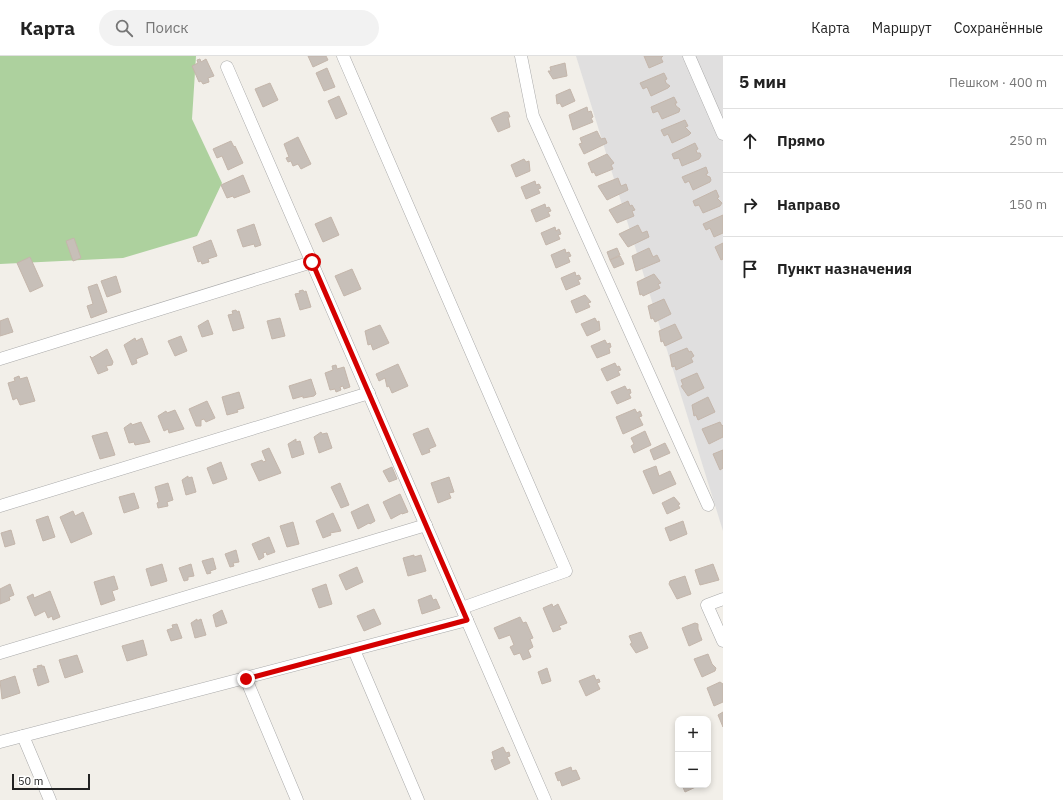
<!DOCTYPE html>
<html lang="ru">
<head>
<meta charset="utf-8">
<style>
  :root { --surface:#fff; --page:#f2f2f2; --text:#222; --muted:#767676; --line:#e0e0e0 }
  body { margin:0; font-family:"IBM Plex Sans",sans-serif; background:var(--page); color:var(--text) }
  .controls { position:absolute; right:12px; bottom:12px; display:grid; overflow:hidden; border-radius:8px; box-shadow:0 2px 6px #0003 }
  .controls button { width:36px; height:36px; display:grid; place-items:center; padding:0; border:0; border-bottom:1px solid var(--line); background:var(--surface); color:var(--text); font:20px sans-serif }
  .scale { position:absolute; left:12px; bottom:10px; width:78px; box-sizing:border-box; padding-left:4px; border:2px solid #222; border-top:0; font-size:11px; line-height:14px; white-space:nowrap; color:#222; -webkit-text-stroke:3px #fff; paint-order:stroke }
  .stop { position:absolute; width:12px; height:12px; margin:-9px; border:3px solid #d40000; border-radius:50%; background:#fff }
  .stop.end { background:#d40000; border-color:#fff; box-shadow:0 1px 4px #0008 }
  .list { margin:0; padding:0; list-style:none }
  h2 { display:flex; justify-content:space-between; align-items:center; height:52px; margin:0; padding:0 16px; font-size:17px }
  h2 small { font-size:13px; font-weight:400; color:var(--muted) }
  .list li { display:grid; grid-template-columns:26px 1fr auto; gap:12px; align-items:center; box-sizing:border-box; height:64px; padding:0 16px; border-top:1px solid var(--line) }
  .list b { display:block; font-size:15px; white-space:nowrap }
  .list em { font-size:13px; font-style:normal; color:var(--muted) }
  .icon { flex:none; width:22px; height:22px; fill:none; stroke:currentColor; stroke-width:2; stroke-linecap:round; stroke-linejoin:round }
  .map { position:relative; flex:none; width:723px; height:744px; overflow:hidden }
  header { display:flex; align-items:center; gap:24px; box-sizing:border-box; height:56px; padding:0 20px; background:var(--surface); border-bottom:1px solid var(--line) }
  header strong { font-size:19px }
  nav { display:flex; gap:22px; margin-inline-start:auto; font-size:14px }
  .search { width:280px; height:36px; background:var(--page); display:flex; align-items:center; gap:10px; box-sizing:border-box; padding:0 14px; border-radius:22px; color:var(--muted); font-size:15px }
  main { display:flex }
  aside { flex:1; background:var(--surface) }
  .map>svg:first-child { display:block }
  .residential { fill:#e0dfdf }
  .forest { fill:#add19e }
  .building { fill:#c7bfb8; stroke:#c4b6ab }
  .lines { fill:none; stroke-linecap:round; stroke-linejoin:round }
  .minor-casing { stroke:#a9a9a9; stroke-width:13 }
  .minor { stroke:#fff; stroke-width:12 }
  .route { stroke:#d40000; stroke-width:5 }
</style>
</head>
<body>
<header>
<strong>Карта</strong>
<div class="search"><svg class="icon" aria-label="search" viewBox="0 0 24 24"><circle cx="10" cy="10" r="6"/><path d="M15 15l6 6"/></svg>Поиск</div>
<nav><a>Карта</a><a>Маршрут</a><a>Сохранённые</a></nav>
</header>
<main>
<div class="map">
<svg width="723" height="744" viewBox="0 0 723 744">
  <rect width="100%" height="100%" fill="#f2efe9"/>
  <!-- residential -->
  <path class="residential" d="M 576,0 L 723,0 L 723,475 Z"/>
  <!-- forest -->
  <path class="forest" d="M 0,0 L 196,0 L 192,63 L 222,127 L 197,180 L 123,202 L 0,208 Z"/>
  <!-- building -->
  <g class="building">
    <path d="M 308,0 L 326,0 L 328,4 L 313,11 Z"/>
    <path d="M 644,0 L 663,0 L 661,2 L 663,6 L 649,12 Z"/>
    <path d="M 200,3 L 201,6 L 206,3 L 214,20 L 208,22 L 209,26 L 203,28 L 201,25 L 199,26 L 192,10 L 198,7 L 197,4 Z"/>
    <path d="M 565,7 L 567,20 L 553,23 L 548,15 L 551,15 L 550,11 Z"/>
    <path d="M 327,12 L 335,31 L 324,35 L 316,17 Z"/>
    <path d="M 664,17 L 667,23 L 665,24 L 666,27 L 670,30 L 668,32 L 651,40 L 647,31 L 643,33 L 640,27 Z"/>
    <path d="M 270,27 L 278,44 L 263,51 L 255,33 Z"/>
    <path d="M 570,33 L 575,45 L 562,51 L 560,47 L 557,48 L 556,39 Z"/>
    <path d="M 339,40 L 347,58 L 336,63 L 328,45 Z"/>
    <path d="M 674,41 L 677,47 L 675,47 L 676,50 L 680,53 L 679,56 L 662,63 L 658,55 L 653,57 L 651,51 Z"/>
    <path d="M 587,51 L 588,56 L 591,55 L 593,61 L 591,62 L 593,66 L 573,74 L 569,59 Z"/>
    <path d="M 504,56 L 508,56 L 510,61 L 508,61 L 510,71 L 498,76 L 491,62 Z"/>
    <path d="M 685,64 L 688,70 L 685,71 L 691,77 L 689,79 L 672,87 L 668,78 L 664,80 L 661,74 Z"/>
    <path d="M 597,75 L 601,83 L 605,82 L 607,87 L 584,98 L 579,88 L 582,87 L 580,82 Z"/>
    <path d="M 298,81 L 311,108 L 301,113 L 298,108 L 293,110 L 291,105 L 288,106 L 286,102 L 289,101 L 284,88 Z"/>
    <path d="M 231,85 L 234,91 L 235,90 L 243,107 L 228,114 L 222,100 L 217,102 L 213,93 Z"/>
    <path d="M 695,87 L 698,93 L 696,94 L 697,97 L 700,97 L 701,100 L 699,103 L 682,110 L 679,102 L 674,103 L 672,98 Z"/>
    <path d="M 607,98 L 614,107 L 611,109 L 613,113 L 596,120 L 594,116 L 592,117 L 588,107 Z"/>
    <path d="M 524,103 L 526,106 L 529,105 L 530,115 L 516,121 L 511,109 Z"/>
    <path d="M 706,111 L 708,117 L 706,118 L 707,120 L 710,121 L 711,124 L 710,126 L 693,134 L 689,125 L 685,127 L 682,121 Z"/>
    <path d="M 243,119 L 250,136 L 234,142 L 233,140 L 227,142 L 221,129 Z"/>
    <path d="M 618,122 L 621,130 L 626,128 L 628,134 L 607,144 L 598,130 Z"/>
    <path d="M 535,125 L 536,129 L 539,128 L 541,132 L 538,133 L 540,137 L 526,143 L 521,131 Z"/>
    <path d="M 716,134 L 719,141 L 717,142 L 722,147 L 720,150 L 703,157 L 699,149 L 695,150 L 693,145 Z"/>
    <path d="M 628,145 L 630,150 L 632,149 L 635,154 L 632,155 L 634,160 L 617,167 L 609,154 Z"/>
    <path d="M 545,148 L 546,152 L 549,151 L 551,155 L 548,156 L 550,160 L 536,166 L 531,154 Z"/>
    <path d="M 723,159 L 723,177 L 714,181 L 710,172 L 706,174 L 703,168 Z"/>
    <path d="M 331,161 L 339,179 L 323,186 L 315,168 Z"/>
    <path d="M 254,168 L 261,189 L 255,191 L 254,188 L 243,191 L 237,174 Z"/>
    <path d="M 638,169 L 642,177 L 647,175 L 649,181 L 628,191 L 619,178 Z"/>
    <path d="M 555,171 L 556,175 L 559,173 L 561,178 L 558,179 L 560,183 L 546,189 L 541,177 Z"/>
    <path d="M 74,182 L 81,202 L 73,205 L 66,185 Z"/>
    <path d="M 211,184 L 217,200 L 208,203 L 209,206 L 202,208 L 201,205 L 198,206 L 193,191 Z"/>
    <path d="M 723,187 L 723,203 L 721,204 L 715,191 Z"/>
    <path d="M 617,192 L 620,199 L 610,204 L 607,196 Z"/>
    <path d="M 649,192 L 653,201 L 657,199 L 660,205 L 636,215 L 632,200 Z"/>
    <path d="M 565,193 L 566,197 L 569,196 L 571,200 L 568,201 L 570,206 L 556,212 L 551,199 Z"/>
    <path d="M 620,200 L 624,208 L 614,212 L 610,204 Z"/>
    <path d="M 30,201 L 43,230 L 30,236 L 17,207 Z"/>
    <path d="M 352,213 L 361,233 L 344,240 L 335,220 Z"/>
    <path d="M 575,216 L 576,220 L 579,219 L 581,223 L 578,224 L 580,228 L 566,234 L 561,222 Z"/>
    <path d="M 654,218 L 661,227 L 658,228 L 660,232 L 643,240 L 642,238 L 640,239 L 637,226 Z"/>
    <path d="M 116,220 L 121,236 L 107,241 L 101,225 Z"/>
    <path d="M 97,228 L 107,256 L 91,262 L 87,250 L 93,248 L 88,231 Z"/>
    <path d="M 303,234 L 304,236 L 306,235 L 311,251 L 300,254 L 295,238 L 300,237 L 299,235 Z"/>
    <path d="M 585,239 L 591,246 L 588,247 L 590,251 L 576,257 L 571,245 Z"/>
    <path d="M 664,243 L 671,258 L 655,266 L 653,262 L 651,263 L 648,250 Z"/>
    <path d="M 236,254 L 237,256 L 239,255 L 244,272 L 233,275 L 228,259 L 233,258 L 232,255 Z"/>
    <path d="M 8,262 L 13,276 L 0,280 L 0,265 Z"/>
    <path d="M 280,262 L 285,280 L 272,283 L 267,265 Z"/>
    <path d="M 595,262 L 597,266 L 599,265 L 600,274 L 587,280 L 581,268 Z"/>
    <path d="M 208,264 L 213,278 L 202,281 L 198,270 Z"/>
    <path d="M 675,268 L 682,282 L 665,290 L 663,285 L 661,286 L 659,275 Z"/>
    <path d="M 380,269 L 389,287 L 373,294 L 371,288 L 368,289 L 365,275 Z"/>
    <path d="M 181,280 L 187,295 L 175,300 L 168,285 Z"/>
    <path d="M 135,282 L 136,285 L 142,282 L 148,298 L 136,303 L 137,307 L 132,309 L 124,289 Z"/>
    <path d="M 605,284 L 607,288 L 610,287 L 611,291 L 609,292 L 610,297 L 597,302 L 591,290 Z"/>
    <path d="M 687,292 L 689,296 L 691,295 L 694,300 L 691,302 L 693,306 L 676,314 L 675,310 L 672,311 L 670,299 Z"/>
    <path d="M 107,293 L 113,306 L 112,309 L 106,310 L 108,314 L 98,318 L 90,300 L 92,302 Z"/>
    <path d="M 615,307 L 617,311 L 619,310 L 621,314 L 618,315 L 620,319 L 607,325 L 601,313 Z"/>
    <path d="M 398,308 L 408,330 L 392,337 L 389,330 L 387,331 L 385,322 L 379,325 L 376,318 Z"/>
    <path d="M 336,309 L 337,313 L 344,311 L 350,331 L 344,333 L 343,330 L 340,331 L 341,334 L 336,336 L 335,333 L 330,334 L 325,317 L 333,314 L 332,310 Z"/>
    <path d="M 697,317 L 704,332 L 688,340 L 681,330 L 683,329 L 681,324 Z"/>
    <path d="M 19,320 L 20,323 L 27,321 L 35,345 L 20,349 L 17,342 L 13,344 L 8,327 L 15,325 L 14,322 Z"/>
    <path d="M 311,323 L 316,338 L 314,340 L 303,342 L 303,340 L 293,343 L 289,330 Z"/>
    <path d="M 625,330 L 627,334 L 630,333 L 631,337 L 629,338 L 631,342 L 617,348 L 611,336 Z"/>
    <path d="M 239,336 L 244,352 L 237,354 L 238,356 L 227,359 L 222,341 Z"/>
    <path d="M 708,341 L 715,356 L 698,364 L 696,359 L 694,360 L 692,349 Z"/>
    <path d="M 207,345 L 215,362 L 206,366 L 204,363 L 201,364 L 201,370 L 196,370 L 189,353 Z"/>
    <path d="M 635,353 L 637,357 L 640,355 L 642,360 L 639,361 L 643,369 L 623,378 L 616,361 Z"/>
    <path d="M 175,354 L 184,373 L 169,377 L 168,373 L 164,375 L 158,360 L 166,355 L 167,357 Z"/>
    <path d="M 141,366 L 150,386 L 135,389 L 134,386 L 129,387 L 124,372 L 131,367 L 132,369 Z"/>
    <path d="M 720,366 L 722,370 L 723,369 L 723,381 L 709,388 L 702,373 Z"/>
    <path d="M 428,372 L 436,390 L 429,393 L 430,396 L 422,399 L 413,378 Z"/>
    <path d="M 645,375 L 651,389 L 634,397 L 631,390 L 634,388 L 631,382 Z"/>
    <path d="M 107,376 L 115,399 L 100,403 L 92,380 Z"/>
    <path d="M 321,376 L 322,378 L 327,377 L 332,392 L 319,397 L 314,381 Z"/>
    <path d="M 296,383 L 296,386 L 300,385 L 304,398 L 292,402 L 288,388 Z"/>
    <path d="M 665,387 L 670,397 L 654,404 L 650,394 Z"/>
    <path d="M 269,392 L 281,417 L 259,425 L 251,408 L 262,404 L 263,406 L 266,405 L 262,395 Z"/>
    <path d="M 723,394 L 723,412 L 720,414 L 713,398 Z"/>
    <path d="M 221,406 L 227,423 L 213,428 L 207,412 Z"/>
    <path d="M 656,410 L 659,420 L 670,415 L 676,428 L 653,438 L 643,415 Z"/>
    <path d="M 392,411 L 397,423 L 389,426 L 383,415 Z"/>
    <path d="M 188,420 L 188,422 L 192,421 L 196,436 L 186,439 L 182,424 Z"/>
    <path d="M 449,421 L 454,436 L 449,437 L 451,442 L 438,447 L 431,427 Z"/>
    <path d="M 168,427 L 173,444 L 167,446 L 168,450 L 158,452 L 157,447 L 159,446 L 155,431 Z"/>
    <path d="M 340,427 L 349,449 L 341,452 L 331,431 Z"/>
    <path d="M 134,437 L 139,452 L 124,457 L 119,441 Z"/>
    <path d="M 400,438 L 408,456 L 402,458 L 402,457 L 391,463 L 383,446 Z"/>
    <path d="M 674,441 L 680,448 L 678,449 L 680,452 L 667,458 L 662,447 Z"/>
    <path d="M 368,448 L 375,465 L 370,468 L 369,467 L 358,473 L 351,456 Z"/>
    <path d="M 73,455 L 75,460 L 83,456 L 92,478 L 71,487 L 60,461 Z"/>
    <path d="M 333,457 L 341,475 L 330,477 L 331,479 L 323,482 L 316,465 Z"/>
    <path d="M 48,460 L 55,481 L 43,485 L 36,464 Z"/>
    <path d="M 683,465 L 687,478 L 670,485 L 665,472 Z"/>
    <path d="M 293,466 L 299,488 L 287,491 L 280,470 Z"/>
    <path d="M 11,474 L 15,488 L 5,491 L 1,477 Z"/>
    <path d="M 269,481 L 275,496 L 267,499 L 266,496 L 263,497 L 264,501 L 259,504 L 252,488 Z"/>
    <path d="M 236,494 L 239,506 L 233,507 L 234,510 L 230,511 L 225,498 Z"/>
    <path d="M 414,499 L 414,501 L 421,499 L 426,515 L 408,520 L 403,502 Z"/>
    <path d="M 213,502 L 216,513 L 210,515 L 211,517 L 207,518 L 202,505 Z"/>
    <path d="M 162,508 L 167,525 L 151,530 L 146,513 Z"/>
    <path d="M 191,508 L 194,520 L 188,521 L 188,524 L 184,525 L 179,512 Z"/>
    <path d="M 713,508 L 719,524 L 700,529 L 695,514 Z"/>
    <path d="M 357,511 L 363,526 L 346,534 L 339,519 Z"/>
    <path d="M 114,520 L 118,533 L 112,535 L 115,544 L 101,549 L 94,526 Z"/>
    <path d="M 685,520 L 691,538 L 677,543 L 669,528 L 670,525 Z"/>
    <path d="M 10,528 L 14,539 L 9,541 L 10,544 L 0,548 L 0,533 Z"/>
    <path d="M 326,528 L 332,548 L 319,552 L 312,533 Z"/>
    <path d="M 50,535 L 60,561 L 53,564 L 52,560 L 48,562 L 45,555 L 35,560 L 27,541 L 33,538 L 34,542 Z"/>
    <path d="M 431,539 L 433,544 L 436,543 L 440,552 L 422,558 L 418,544 Z"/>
    <path d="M 552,548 L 553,551 L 558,548 L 567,567 L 559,570 L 561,573 L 553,576 L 543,552 Z"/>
    <path d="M 374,553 L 381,568 L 364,575 L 357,560 Z"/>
    <path d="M 222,554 L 227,567 L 216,571 L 213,559 Z"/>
    <path d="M 520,561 L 523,567 L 526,566 L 533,582 L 530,583 L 533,591 L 528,594 L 531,601 L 523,604 L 520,597 L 514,599 L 510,591 L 514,589 L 510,579 L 499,583 L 494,572 Z"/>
    <path d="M 197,563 L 197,565 L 201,563 L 206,579 L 195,582 L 191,567 Z"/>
    <path d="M 695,567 L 698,568 L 698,573 L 702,584 L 689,590 L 682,572 Z"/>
    <path d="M 177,568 L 182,582 L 171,585 L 167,574 L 173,572 L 172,569 Z"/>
    <path d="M 641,576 L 648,592 L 636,597 L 630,588 L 632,587 L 629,580 Z"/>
    <path d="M 143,584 L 147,599 L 127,605 L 122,590 Z"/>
    <path d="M 708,598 L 712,608 L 716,612 L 715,615 L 702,621 L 694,603 Z"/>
    <path d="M 77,599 L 83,616 L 65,622 L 59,604 Z"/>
    <path d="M 42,609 L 42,611 L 44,610 L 49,626 L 38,630 L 33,613 L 38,612 L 37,610 Z"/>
    <path d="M 547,612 L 551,625 L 542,628 L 538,616 Z"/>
    <path d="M 594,619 L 596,624 L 599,623 L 600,626 L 597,627 L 600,633 L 586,640 L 579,625 Z"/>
    <path d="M 15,620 L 20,637 L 2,643 L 0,625 Z"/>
    <path d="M 720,626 L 723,628 L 723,646 L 714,650 L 707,632 Z"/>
    <path d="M 723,656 L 723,671 L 718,659 Z"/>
    <path d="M 503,691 L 506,697 L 509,696 L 510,700 L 507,701 L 510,707 L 495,714 L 491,704 L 494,703 L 492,696 Z"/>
    <path d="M 571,711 L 572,715 L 576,714 L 580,723 L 562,730 L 560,724 L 558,725 L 555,717 Z"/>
    <path d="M 682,729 L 700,729 L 685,736 Z"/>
  </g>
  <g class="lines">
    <!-- minor casing -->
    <g class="minor-casing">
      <g id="minor">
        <path d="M 343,0 L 566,515 L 462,552"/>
        <path d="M 521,0 L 533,60 L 708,449"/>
        <path d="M 689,0 L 723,78"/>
        <path d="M 227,11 L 545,744"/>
        <path d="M 0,303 L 312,206"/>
        <path d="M 0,450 L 369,337"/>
        <path d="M 723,543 L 707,549 L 723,585"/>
        <path d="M 354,594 L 418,744"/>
        <path d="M 0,597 L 426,469"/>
        <path d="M 246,623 L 297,744"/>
        <path d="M 23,680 L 50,744"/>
        <path d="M 0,686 L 467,564"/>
      </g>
    </g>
    <!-- minor -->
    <use href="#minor" class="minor"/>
  </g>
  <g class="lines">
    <!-- route -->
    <path class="route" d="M 246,623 L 467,564 L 312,206"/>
  </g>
</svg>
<div class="controls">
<button>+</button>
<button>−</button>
</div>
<div class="scale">50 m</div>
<div class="stop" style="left:312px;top:206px"></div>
<div class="stop end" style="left:246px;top:623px"></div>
</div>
<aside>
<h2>5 мин<small>Пешком · 400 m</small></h2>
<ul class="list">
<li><svg class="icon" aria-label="ahead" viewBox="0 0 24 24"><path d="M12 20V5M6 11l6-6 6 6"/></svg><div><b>Прямо</b></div><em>250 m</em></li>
<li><svg class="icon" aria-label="right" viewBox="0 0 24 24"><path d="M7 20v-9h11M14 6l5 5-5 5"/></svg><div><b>Направо</b></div><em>150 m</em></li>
<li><svg class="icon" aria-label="arrive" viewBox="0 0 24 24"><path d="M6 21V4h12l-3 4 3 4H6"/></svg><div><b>Пункт назначения</b></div></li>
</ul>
</aside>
</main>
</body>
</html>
